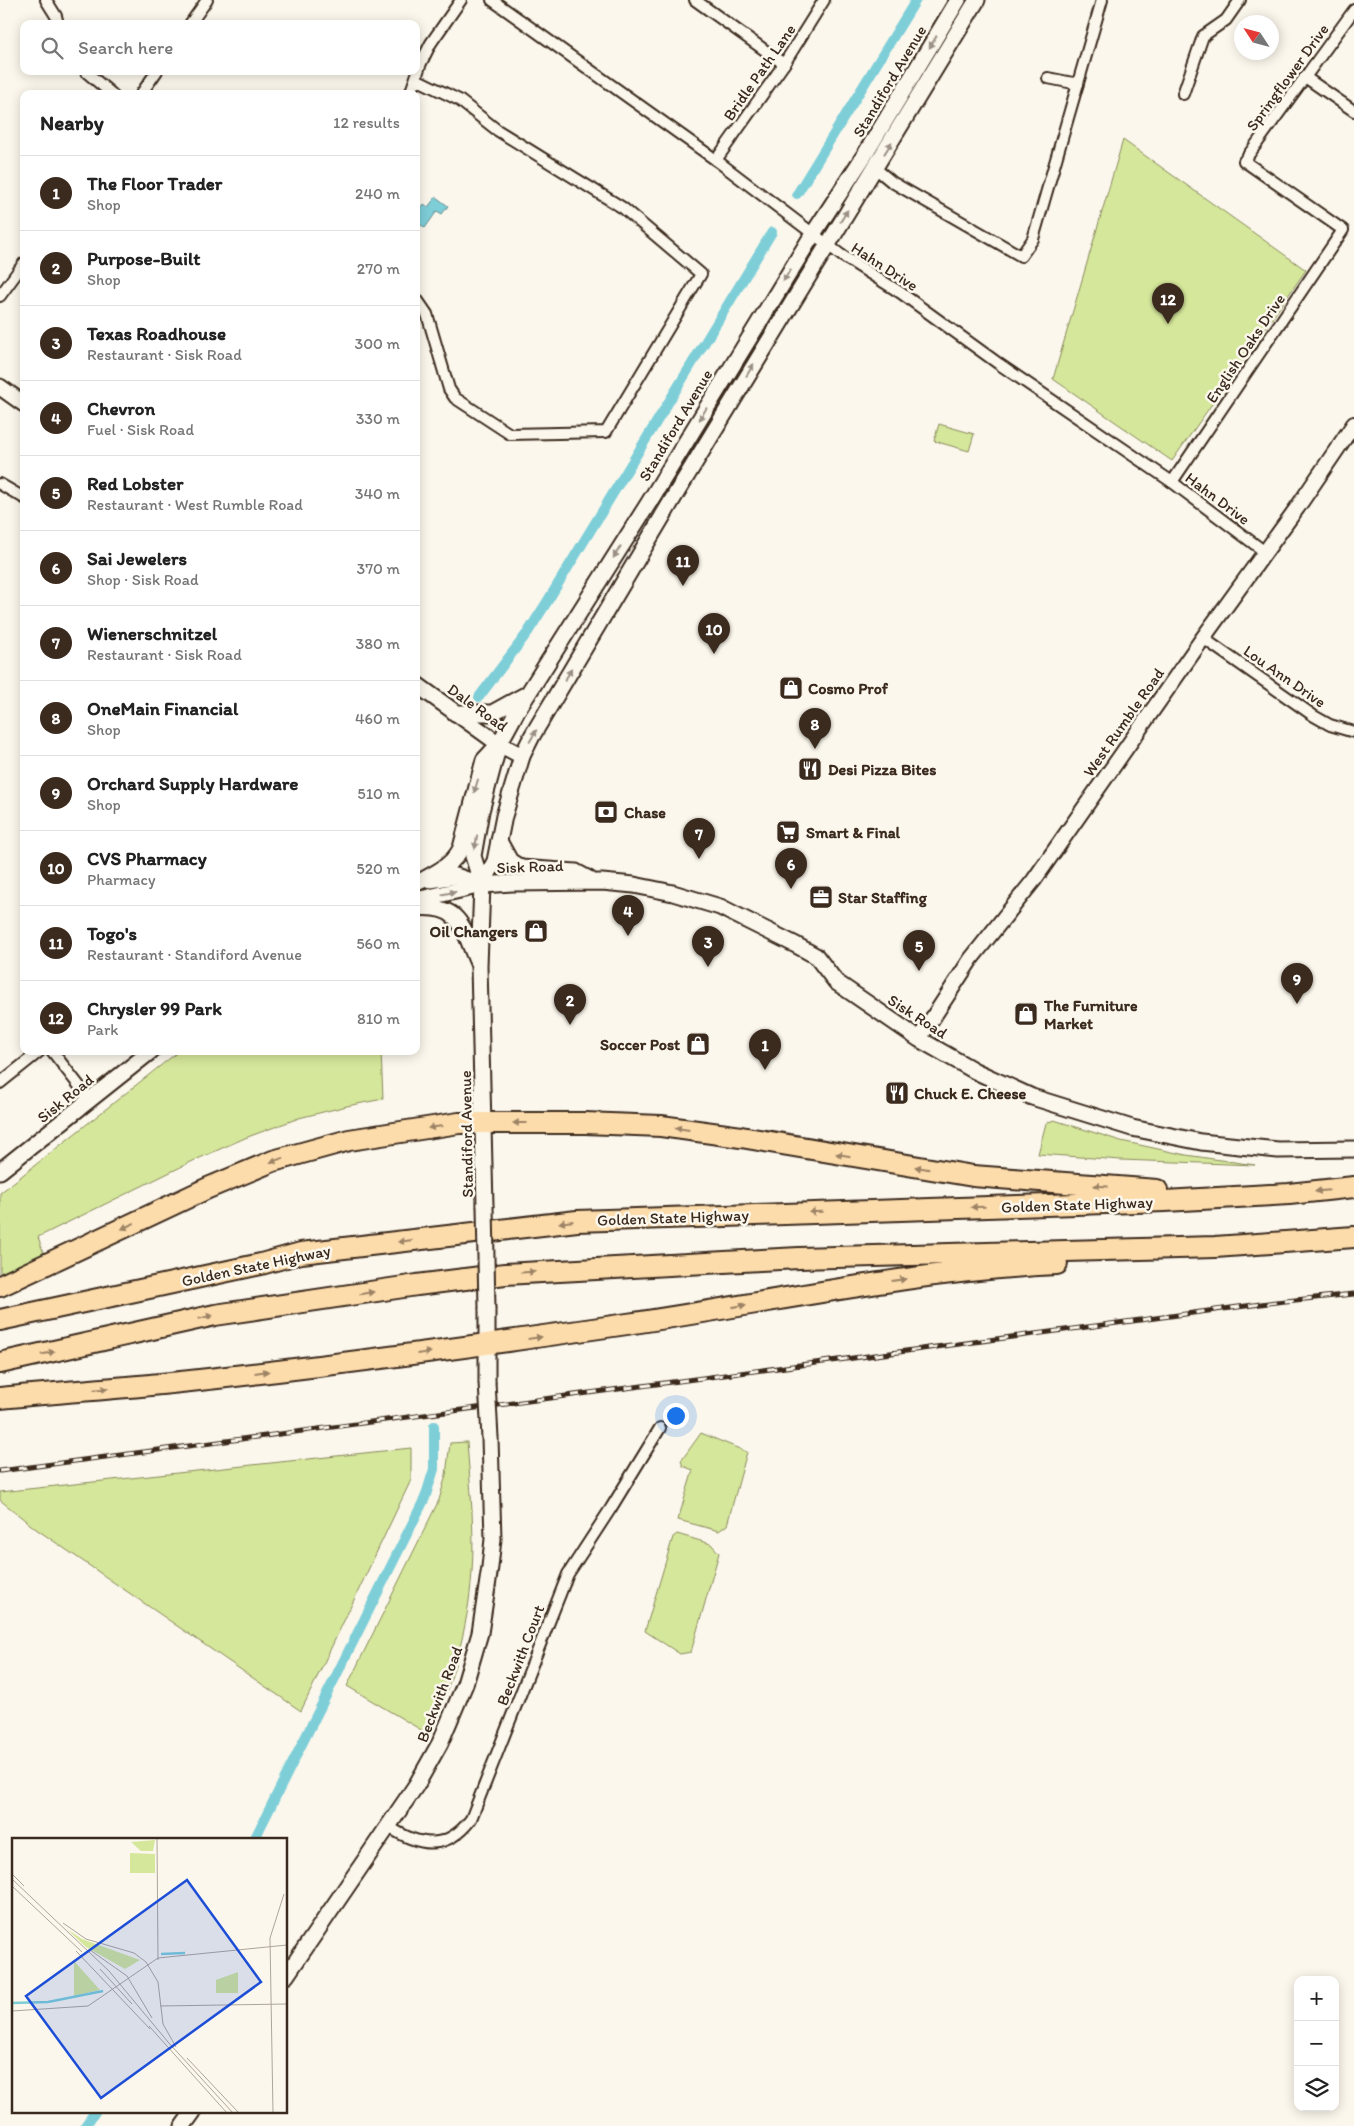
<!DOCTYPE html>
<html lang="en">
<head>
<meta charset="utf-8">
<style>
  :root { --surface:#fff; --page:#f2f2f2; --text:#222; --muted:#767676; --line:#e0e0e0; --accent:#3b2a1e }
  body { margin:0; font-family:Itim,sans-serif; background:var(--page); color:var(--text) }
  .controls { position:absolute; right:15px; bottom:15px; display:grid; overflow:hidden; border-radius:10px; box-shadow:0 2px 12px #0003 }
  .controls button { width:45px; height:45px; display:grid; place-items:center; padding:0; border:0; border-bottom:1px solid var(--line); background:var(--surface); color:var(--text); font:25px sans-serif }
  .compass { position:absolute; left:1234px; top:15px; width:45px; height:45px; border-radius:50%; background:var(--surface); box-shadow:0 2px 12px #0003; rotate:306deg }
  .you { position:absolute; left:675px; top:1415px; width:18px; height:18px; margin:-12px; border:4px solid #fff; border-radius:50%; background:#1a73e8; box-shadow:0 0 0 8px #1a73e833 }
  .badge { display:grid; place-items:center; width:32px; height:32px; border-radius:50%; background:var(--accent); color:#fff; font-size:16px; font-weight:700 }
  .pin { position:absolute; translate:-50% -41px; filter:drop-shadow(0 1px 2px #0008) }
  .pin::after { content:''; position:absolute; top:26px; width:18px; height:15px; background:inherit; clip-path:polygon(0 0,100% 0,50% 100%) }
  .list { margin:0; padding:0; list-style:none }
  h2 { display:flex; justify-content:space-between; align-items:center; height:65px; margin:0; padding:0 20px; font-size:21px }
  h2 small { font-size:16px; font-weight:400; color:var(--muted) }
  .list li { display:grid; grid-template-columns:32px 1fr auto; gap:15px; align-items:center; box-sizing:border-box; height:75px; padding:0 20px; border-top:1px solid var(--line) }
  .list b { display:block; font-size:19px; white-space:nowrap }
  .list p { margin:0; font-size:16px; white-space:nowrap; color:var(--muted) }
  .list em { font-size:16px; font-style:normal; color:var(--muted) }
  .icon { flex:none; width:28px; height:28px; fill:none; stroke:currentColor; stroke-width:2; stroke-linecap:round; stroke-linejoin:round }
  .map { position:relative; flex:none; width:1354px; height:2126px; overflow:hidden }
  .search { position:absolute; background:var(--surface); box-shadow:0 2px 12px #0003; left:20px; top:20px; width:400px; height:55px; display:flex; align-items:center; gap:12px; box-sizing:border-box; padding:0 18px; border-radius:10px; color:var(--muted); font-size:19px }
  .panel { position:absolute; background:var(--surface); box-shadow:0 2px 12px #0003; left:20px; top:90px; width:400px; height:965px; border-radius:10px }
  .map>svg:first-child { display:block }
  .green { fill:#d5e79b; stroke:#88885c }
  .water { fill:#7eced8; stroke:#638c8e }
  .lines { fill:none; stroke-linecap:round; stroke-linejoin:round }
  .canal { stroke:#7eced8; stroke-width:10 }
  .minor-casing { stroke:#3b2a1e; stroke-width:14 }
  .tertiary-casing { stroke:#3b2a1e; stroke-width:18 }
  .secondary-casing { stroke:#3b2a1e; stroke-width:19 }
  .motorway-casing { stroke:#3b2a1e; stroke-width:24 }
  .minor { stroke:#fbf7ec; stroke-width:10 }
  .tertiary { stroke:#fbf7ec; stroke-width:14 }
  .secondary { stroke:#fbf7ec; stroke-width:15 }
  .motorway { stroke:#fddcac; stroke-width:20 }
  .rail-casing { stroke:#3b2a1e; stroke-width:5 }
  .rail { stroke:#fbf7ec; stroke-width:3; stroke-dasharray:9; stroke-linecap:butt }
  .secondary-bridge-casing { stroke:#3b2a1e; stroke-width:19; stroke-linecap:butt }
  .secondary-bridge { stroke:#fbf7ec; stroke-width:15 }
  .oneway { fill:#9b9085 }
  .oneway2 { fill:#9c8365 }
  .labels { text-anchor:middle; stroke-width:5; stroke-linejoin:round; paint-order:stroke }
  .street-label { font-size:16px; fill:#3b2a1e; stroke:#fbf7ec }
  .poi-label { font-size:16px; font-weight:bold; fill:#3b2a1e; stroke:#fbf7ec; text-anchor:start }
  .inset-river { fill:none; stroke:#7eced8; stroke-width:2.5 }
  .inset-road { fill:none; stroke:#aea59a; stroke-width:1 }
  .view { fill:#1d4ed8; fill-opacity:0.15; stroke:#1d4ed8; stroke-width:2.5 }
  .inset-edge { fill:none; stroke:#3b2a1e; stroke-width:2.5 }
</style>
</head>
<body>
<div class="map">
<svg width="1354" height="2126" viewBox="0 0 1354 2126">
  <rect width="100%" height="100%" fill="#fbf7ec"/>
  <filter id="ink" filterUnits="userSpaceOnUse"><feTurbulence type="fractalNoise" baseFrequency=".02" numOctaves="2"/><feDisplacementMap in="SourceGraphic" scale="10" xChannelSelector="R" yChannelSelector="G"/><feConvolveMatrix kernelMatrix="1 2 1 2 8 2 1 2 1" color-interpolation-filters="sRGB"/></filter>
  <g filter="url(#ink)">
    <!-- green -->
    <g class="green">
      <path d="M 1123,140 L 1306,270 L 1172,461 L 1053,379 Z"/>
      <path d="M 939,424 L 974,434 L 969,451 L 934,441 Z"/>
      <path d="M 179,1051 L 381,1051 L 383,1099 L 347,1106 L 299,1118 L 245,1138 L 193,1161 L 38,1237 L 44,1254 L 0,1274 L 0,1193 Z"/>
      <path d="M 1054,1120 L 1121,1141 L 1186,1155 L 1255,1165 L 1121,1160 L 1038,1154 L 1046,1123 Z"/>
      <path d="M 701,1433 L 747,1452 L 727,1525 L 719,1531 L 678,1520 L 693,1470 L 683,1466 L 681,1461 Z"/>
      <path d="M 467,1442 C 470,1485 475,1529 472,1572 C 468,1629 453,1683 428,1734 L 347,1686 L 439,1500 L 446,1475 L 450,1443 Z"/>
      <path d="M 411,1448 L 411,1480 L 301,1711 L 36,1529 L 0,1500 L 0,1492 Z"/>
      <path d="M 677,1534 L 711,1544 L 719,1553 L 691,1652 L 680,1654 L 645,1631 L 673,1537 Z"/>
    </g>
    <!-- water -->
    <path class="water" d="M 436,197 L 448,206 L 442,214 L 437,211 L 425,228 L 416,221 L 416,215 L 424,204 L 428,207 Z"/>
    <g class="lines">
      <!-- canal -->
      <g class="canal">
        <path d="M 797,194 L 916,0"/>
        <path d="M 479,697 L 528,632 L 547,602 L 772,232"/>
        <path d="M 254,1840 L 425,1498 L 434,1469 L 434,1426"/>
        <path d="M 85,2126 L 95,2112"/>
      </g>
      <!-- minor casing -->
      <g class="minor-casing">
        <g id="minor">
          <path d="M 46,0 L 56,16 L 58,24"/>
          <path d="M 492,0 L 716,160 L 841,255 L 901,293 L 999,364 L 1172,482 L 1265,552"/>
          <path d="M 695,0 L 784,64"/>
          <path d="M 190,24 L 207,0"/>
          <path d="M 85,71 L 112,94"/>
          <path d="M 1305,77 L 1354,111"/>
          <path d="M 1048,78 L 1078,84"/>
          <path d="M 416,79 L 459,100 L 497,130 L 623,208 L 701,274 L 606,432 L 510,434 L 455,398 L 449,389 L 427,314 L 416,298"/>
          <path d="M 141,94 L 157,71"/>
          <path d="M 410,94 L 421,63 L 431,43 L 461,0"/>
          <path d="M 1183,94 L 1203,36 L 1226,20 L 1240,0"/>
          <path d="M 716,160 L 784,64 L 824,0"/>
          <path d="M 875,168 L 892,182 L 1021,256 L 1033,239 L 1102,0"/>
          <path d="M 0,296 L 24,263"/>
          <path d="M 1172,482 L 1343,230 L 1244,161 L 1354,10"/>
          <path d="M 0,484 L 24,498"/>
          <path d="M 1203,638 L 1314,716 L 1330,725 L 1354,732"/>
          <path d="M 52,1051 L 91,1101"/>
          <path d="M 0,1083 L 40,1051"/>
          <path d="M 389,1827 C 420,1847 447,1851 471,1819 L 568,1574 L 611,1508 L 660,1428"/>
        </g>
      </g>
      <!-- tertiary casing -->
      <g class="tertiary-casing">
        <path id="tertiary" d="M 919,1039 L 971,959 L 1034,880 L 1203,638 L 1297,508 L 1354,424"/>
      </g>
      <!-- secondary casing -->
      <g class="secondary-casing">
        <g id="secondary">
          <path d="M 0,387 L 24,404"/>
          <path d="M 416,684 L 499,744 L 522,756"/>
          <path d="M 455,713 L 492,713 L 525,695"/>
          <path d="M 499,841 L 510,861 L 521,868 L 576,872 L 589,879"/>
          <path d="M 430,880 L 456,876 L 482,885"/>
          <path d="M 421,881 C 437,872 453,865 461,848 L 484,760 L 498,745"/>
          <path d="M 482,885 L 495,861 L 504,816 L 522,756 L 532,736 L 680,487 L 977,0"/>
          <path d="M 416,900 L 482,885 L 512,883 L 602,882 L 634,885 L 673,893 L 720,907 L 796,945 L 816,956 L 836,982 L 919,1039 L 975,1071 L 1032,1097 L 1132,1128 L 1201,1142 L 1278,1150 L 1354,1149"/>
          <path d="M 416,908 C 462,904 462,928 478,963"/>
          <path d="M 0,1171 L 151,1051"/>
          <path d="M 485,1206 L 479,966 L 482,885 L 473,856 L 481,811 L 499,744 L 517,711 L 648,504 L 813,234 L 864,156 L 958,0"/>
          <path d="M 487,1382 L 487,1309"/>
          <path d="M 286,1976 L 417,1784 L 440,1743 L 465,1684 L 480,1633 L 490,1567 L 493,1539 L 490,1438"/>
          <path d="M 183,2126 L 193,2112"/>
        </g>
      </g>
      <!-- motorway casing -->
      <g class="motorway-casing">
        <g id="motorway">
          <path d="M 0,1286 L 208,1188 L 273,1161 L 349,1140 L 459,1123 L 585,1123 L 661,1126 L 741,1137 L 973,1176 L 1157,1190"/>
          <path d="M 0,1320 L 261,1264 L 301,1253 L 577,1221 L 1165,1201 L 1289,1194 L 1354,1187"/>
          <path d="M 0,1363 L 215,1315 L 417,1285 L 505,1274 L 799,1258 L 1215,1247 L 1354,1237"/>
          <path d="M 0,1398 C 57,1392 114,1389 171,1383 C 323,1367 476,1346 627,1324 C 770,1303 912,1271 1057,1264"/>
        </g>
      </g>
      <!-- minor -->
      <use href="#minor" class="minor"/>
      <!-- tertiary -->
      <use href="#tertiary" class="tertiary"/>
      <!-- secondary -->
      <use href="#secondary" class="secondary"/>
      <!-- motorway -->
      <use href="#motorway" class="motorway"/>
      <!-- rail casing -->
      <g class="rail-casing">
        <path id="rail" d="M 0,1471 L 1276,1302 L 1354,1294"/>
      </g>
      <!-- rail -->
      <use href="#rail" class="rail"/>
      <!-- secondary-bridge casing -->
      <g class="secondary-bridge-casing">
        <g id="secondary-bridge">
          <path d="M 485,1206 L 487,1309"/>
          <path d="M 487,1382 L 490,1438"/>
        </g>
      </g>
      <!-- secondary-bridge -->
      <use href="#secondary-bridge" class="secondary-bridge"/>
    </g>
    <!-- one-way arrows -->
    <defs><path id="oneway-solid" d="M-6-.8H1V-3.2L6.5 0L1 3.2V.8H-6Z" transform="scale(1.25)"/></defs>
    <g class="oneway">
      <use href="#oneway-solid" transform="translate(933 42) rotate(121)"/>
      <use href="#oneway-solid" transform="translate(888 148) rotate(-58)"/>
      <use href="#oneway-solid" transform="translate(844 216) rotate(-58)"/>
      <use href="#oneway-solid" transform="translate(787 275) rotate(122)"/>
      <use href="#oneway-solid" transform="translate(750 370) rotate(-59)"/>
      <use href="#oneway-solid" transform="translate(703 414) rotate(121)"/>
      <use href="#oneway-solid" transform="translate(617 552) rotate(122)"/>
      <use href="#oneway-solid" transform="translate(568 675) rotate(-60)"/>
      <use href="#oneway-solid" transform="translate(533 736) rotate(-60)"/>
      <use href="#oneway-solid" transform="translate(476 786) rotate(107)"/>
      <use href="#oneway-solid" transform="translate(476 842) rotate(99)"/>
      <use href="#oneway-solid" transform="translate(449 893) rotate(-11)"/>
    </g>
    <g class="oneway2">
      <use href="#oneway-solid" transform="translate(520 1123) rotate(-180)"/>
      <use href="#oneway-solid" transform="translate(435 1127) rotate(172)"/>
      <use href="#oneway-solid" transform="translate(682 1129) rotate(-172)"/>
      <use href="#oneway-solid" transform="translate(843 1155) rotate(-171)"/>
      <use href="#oneway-solid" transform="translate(277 1160) rotate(161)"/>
      <use href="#oneway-solid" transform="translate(922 1168) rotate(-171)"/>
      <use href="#oneway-solid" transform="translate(1101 1186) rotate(-176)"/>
      <use href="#oneway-solid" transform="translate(1322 1191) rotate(175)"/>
      <use href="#oneway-solid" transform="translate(978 1207) rotate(178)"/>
      <use href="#oneway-solid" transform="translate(816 1212) rotate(178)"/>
      <use href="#oneway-solid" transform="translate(566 1222) rotate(173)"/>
      <use href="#oneway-solid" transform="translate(128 1226) rotate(155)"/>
      <use href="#oneway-solid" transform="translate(405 1241) rotate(173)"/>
      <use href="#oneway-solid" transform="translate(528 1272) rotate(-4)"/>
      <use href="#oneway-solid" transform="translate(899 1280) rotate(-8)"/>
      <use href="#oneway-solid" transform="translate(367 1293) rotate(-9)"/>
      <use href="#oneway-solid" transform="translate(739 1306) rotate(-10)"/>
      <use href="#oneway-solid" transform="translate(206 1317) rotate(-13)"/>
      <use href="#oneway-solid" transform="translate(535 1338) rotate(-8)"/>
      <use href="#oneway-solid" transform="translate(48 1353) rotate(-13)"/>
      <use href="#oneway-solid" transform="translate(424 1353) rotate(-7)"/>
      <use href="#oneway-solid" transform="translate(262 1372) rotate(-7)"/>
      <use href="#oneway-solid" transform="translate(101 1389) rotate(-5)"/>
    </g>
  </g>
  <!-- icons -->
  <defs>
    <g id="shop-square" transform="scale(1.25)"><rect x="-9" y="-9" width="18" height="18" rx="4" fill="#3b2a1e" stroke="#fbf7ec"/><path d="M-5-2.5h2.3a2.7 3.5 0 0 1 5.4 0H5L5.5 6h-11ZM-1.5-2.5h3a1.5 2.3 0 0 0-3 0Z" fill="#fff"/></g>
    <g id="restaurant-square" transform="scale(1.25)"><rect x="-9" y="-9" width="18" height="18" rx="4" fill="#3b2a1e" stroke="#fbf7ec"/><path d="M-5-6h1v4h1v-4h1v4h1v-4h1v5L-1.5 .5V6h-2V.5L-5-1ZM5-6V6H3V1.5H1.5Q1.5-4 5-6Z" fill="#fff"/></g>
    <g id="bank-square" transform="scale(1.25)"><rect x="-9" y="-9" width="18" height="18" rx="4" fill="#3b2a1e" stroke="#fbf7ec"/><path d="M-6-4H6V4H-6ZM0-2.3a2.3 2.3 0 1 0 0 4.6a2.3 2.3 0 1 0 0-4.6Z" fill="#fff"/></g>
    <g id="supermarket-square" transform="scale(1.25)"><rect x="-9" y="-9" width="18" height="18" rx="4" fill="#3b2a1e" stroke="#fbf7ec"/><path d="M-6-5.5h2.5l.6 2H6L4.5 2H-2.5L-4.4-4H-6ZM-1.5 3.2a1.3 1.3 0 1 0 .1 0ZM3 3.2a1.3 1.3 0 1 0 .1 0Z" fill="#fff"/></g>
    <g id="office-square" transform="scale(1.25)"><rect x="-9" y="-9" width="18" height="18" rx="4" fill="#3b2a1e" stroke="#fbf7ec"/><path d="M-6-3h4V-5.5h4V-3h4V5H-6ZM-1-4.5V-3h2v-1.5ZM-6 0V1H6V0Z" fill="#fff"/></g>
  </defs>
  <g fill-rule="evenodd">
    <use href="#shop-square" x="791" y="688"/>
    <use href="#restaurant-square" x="810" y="769"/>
    <use href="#bank-square" x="606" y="812"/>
    <use href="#supermarket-square" x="788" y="832"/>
    <use href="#office-square" x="821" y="897"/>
    <use href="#shop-square" x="536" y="931"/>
    <use href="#shop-square" x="1026" y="1014"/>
    <use href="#shop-square" x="698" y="1044"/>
    <use href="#restaurant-square" x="897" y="1093"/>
  </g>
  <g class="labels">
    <!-- street labels -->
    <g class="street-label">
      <text transform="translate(759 72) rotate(-55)" y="6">Bridle Path Lane</text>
      <text transform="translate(1287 77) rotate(-54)" y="6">Springflower Drive</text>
      <text transform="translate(889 81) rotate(-59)" y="6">Standiford Avenue</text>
      <text transform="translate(885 266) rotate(33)" y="6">Hahn Drive</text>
      <text transform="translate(1245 348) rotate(-56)" y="6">English Oaks Drive</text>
      <text transform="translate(675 425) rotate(-59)" y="6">Standiford Avenue</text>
      <text transform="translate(1218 498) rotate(37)" y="6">Hahn Drive</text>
      <text transform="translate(1285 676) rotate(35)" y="6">Lou Ann Drive</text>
      <text transform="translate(478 707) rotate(36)" y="6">Dale Road</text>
      <text transform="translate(1123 722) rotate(-55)" y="6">West Rumble Road</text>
      <text transform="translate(530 866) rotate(-2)" y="6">Sisk Road</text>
      <text transform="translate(918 1016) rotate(33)" y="6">Sisk Road</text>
      <text transform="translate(65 1098) rotate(-39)" y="6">Sisk Road</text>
      <text transform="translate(466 1134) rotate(-91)" y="6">Standiford Avenue</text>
      <text transform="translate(1077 1204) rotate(-2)" y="6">Golden State Highway</text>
      <text transform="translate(673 1217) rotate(-2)" y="6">Golden State Highway</text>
      <text transform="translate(256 1265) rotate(-12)" y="6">Golden State Highway</text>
      <text transform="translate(520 1655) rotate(-69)" y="6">Beckwith Court</text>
      <text transform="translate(439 1694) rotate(-69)" y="6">Beckwith Road</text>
    </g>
    <!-- poi labels -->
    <g class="poi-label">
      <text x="808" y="694">Cosmo Prof</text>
      <text x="828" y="775">Desi Pizza Bites</text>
      <text x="624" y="818">Chase</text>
      <text x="806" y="838">Smart &amp; Final</text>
      <text x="838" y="903">Star Staffing</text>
      <text x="518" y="937" text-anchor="end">Oil Changers</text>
      <text x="1044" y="1011">The Furniture<tspan x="1044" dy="18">Market</tspan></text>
      <text x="680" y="1050" text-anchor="end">Soccer Post</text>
      <text x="914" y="1099">Chuck E. Cheese</text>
    </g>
  </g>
  <!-- overview -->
  <g transform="translate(12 1838)">
    <rect width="275" height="275" fill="#fbf7ec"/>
    <path d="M 143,2 L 141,13 L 129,13 L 119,4 ZM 118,15 L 143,16 L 143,35 L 118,35 ZM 55,91 L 70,101 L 128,122 L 113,131 L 74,109 ZM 62,123 L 88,152 L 62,158 ZM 226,134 L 226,155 L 204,155 L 204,142 Z" fill="#d5e79b"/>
    <path class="inset-river" d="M 149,116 L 173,115M 0,165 L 36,164 L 91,153"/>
    <path class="inset-road" d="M 145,0 L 146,122M 0,36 L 12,48M 0,41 L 97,133 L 156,204 L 221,275M 0,48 L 70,114M 51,85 L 74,101 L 122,115 L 134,124 L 146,144 L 151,186 L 164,209M 78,112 L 115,138 L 140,180M 64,113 L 138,191M 88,131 L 120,166M 148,168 L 275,166M 0,173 L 76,168 L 146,120 L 275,107M 137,188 L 215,275M 175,220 L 227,275M 261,275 L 258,100 L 272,56"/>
    <path class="view" d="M 175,42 L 249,144 L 89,260 L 14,158 Z"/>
    <rect width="275" height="275" class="inset-edge"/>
  </g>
</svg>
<div class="controls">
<button>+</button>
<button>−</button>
<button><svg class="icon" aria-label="layers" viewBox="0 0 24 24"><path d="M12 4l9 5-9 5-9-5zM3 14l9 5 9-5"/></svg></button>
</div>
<svg class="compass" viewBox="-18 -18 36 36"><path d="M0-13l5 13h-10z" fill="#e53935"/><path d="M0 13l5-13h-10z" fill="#767676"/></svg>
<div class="you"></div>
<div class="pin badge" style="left:765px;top:1070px">1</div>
<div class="pin badge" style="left:570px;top:1025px">2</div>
<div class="pin badge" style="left:708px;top:967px">3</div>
<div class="pin badge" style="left:628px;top:936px">4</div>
<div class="pin badge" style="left:919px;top:971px">5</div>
<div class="pin badge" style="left:791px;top:889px">6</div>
<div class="pin badge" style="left:699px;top:859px">7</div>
<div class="pin badge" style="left:815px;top:749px">8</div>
<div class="pin badge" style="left:1297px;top:1004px">9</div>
<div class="pin badge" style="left:714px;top:654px">10</div>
<div class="pin badge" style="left:683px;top:586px">11</div>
<div class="pin badge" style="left:1168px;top:324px">12</div>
<div class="search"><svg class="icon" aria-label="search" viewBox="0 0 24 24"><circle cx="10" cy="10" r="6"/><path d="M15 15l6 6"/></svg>Search here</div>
<section class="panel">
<h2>Nearby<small>12 results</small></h2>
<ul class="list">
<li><span class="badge">1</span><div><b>The Floor Trader</b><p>Shop</p></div><em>240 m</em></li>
<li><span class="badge">2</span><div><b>Purpose-Built</b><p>Shop</p></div><em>270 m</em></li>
<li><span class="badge">3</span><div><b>Texas Roadhouse</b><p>Restaurant · Sisk Road</p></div><em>300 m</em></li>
<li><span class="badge">4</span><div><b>Chevron</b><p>Fuel · Sisk Road</p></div><em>330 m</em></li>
<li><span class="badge">5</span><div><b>Red Lobster</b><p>Restaurant · West Rumble Road</p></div><em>340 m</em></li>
<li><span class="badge">6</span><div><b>Sai Jewelers</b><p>Shop · Sisk Road</p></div><em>370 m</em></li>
<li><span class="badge">7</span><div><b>Wienerschnitzel</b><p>Restaurant · Sisk Road</p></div><em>380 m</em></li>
<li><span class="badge">8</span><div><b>OneMain Financial</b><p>Shop</p></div><em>460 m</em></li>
<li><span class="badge">9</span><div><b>Orchard Supply Hardware</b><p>Shop</p></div><em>510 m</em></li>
<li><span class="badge">10</span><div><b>CVS Pharmacy</b><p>Pharmacy</p></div><em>520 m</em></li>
<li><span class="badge">11</span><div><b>Togo's</b><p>Restaurant · Standiford Avenue</p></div><em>560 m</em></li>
<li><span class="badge">12</span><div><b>Chrysler 99 Park</b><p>Park</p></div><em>810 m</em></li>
</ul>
</section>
</div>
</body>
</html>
